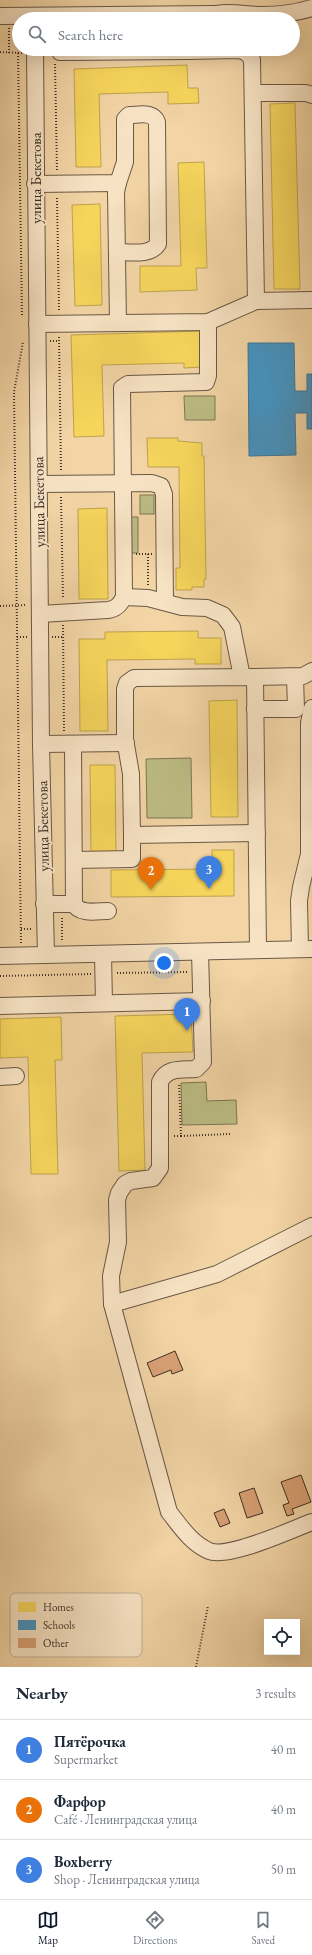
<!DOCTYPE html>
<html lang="en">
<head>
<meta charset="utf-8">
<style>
  :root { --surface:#fff; --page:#f6f6f7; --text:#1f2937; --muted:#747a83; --line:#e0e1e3; --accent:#111827 }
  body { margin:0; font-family:"EB Garamond",serif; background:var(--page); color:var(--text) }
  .controls { position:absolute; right:12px; bottom:12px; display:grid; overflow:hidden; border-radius:0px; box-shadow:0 4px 16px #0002 }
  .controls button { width:36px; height:36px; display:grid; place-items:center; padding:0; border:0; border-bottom:1px solid var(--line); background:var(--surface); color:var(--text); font:20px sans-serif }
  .you { position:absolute; left:164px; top:963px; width:14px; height:14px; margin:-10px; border:3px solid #fff; border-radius:50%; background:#1a73e8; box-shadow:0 0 0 6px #1a73e833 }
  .badge { display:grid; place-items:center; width:26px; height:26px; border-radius:50%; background:var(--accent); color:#fff; font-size:13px; font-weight:700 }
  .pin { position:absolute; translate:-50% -33px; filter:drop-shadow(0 1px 2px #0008) }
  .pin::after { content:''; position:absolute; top:21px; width:14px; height:12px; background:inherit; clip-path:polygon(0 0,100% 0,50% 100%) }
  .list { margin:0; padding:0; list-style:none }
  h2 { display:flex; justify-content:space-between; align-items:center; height:52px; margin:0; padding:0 16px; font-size:17px }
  h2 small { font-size:13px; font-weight:400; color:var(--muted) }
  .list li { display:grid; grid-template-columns:26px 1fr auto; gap:12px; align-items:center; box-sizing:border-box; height:60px; padding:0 16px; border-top:1px solid var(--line) }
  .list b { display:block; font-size:15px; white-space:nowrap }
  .list p { margin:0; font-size:13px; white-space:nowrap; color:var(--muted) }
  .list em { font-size:13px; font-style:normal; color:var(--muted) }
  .icon { flex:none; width:22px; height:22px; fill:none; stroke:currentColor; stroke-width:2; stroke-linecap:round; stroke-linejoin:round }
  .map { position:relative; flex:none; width:312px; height:1667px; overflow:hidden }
  .search { position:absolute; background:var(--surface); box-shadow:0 4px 16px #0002; left:12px; right:12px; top:12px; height:44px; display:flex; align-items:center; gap:10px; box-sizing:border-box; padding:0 14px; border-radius:22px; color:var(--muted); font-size:15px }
  .sheet { height:232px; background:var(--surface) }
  nav { display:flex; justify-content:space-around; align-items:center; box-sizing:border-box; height:56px; border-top:1px solid var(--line); background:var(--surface); font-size:11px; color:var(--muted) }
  nav a { display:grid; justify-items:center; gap:2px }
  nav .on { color:var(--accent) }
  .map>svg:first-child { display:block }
  .green { fill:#bcbc85; stroke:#7c7656 }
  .homes { fill:#f6d55c; stroke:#bea34c }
  .schools { fill:#4393c3; stroke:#417594 }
  .building { fill:#d9a175; stroke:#3d2f27 }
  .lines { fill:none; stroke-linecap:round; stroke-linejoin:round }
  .minor-casing { stroke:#6a5846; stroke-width:18 }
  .path { stroke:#3d2f27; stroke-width:2; stroke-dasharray:1 2; stroke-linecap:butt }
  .minor { stroke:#f7e3c4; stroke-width:16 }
  .labels { text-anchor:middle; stroke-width:4; stroke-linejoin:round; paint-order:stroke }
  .street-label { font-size:15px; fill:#3d2f27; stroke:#f7e3c4 }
  .key { fill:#f7e3c4; stroke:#bfad95; stroke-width:1 }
  .key-label { font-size:11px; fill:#3d2f27 }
</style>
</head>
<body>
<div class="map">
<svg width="312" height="1667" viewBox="0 0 312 1667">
  <rect width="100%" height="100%" fill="#f2d4a5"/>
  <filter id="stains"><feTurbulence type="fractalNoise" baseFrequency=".005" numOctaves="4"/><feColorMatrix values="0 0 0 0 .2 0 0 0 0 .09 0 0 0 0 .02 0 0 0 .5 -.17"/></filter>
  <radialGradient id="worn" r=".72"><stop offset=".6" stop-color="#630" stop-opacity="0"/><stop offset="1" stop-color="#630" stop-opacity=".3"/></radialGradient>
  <!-- green -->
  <g class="green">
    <path d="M 184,396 L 215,396 L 215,420 L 185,420 Z"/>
    <rect x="140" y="495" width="14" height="19"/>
    <path d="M 127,517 L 138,517 L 138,553 L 128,553 Z"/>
    <path d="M 191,758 L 192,818 L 147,818 L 146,759 Z"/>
    <path d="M 206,1082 L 207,1101 L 236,1100 L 237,1124 L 182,1125 L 181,1083 Z"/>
  </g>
  <!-- homes -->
  <g class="homes">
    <path d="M 187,65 L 188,88 L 198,88 L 199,103 L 168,104 L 168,92 L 99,94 L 101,167 L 76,167 L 74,69 Z"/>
    <path d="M 295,103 L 300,289 L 274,289 L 270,104 Z"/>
    <path d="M 204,162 L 207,268 L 196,268 L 197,290 L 140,292 L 140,266 L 181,266 L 178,163 Z"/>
    <path d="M 100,204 L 102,305 L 75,306 L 72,205 Z"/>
    <path d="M 201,331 L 202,367 L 184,368 L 184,363 L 102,365 L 104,436 L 74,437 L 71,335 Z"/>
    <path d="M 147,438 L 178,438 L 178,441 L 202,443 L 202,456 L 204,456 L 206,579 L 204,579 L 204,587 L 192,587 L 192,590 L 176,590 L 176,568 L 180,568 L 179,467 L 148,467 Z"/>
    <path d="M 107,508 L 108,599 L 79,599 L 78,509 Z"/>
    <path d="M 198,631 L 198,638 L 221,638 L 221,664 L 195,664 L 195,659 L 107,660 L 108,731 L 80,731 L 79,639 L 105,639 L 105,632 Z"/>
    <path d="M 237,700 L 238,817 L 211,817 L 209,701 Z"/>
    <path d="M 90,765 L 115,765 L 116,855 L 91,856 Z"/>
    <path d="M 212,850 L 234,850 L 234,896 L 111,897 L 111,870 L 212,869 Z"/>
    <path d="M 191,1014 L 193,1052 L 142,1053 L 145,1170 L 119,1171 L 115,1016 Z"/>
    <path d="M 61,1017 L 62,1060 L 55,1060 L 58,1174 L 31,1174 L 28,1057 L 0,1058 L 0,1019 Z"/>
  </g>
  <!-- schools -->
  <path class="schools" d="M 248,343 L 294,343 L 295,391 L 307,391 L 307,374 L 312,374 L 312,429 L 307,429 L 307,413 L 295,413 L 296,455 L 249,456 Z"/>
  <!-- building -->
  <g class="building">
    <path d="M 175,1351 L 183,1370 L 172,1374 L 171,1370 L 153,1377 L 147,1363 Z"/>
    <path d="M 301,1475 L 311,1502 L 292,1509 L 294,1514 L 287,1516 L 283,1505 L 289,1503 L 281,1482 Z"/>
    <path d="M 254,1488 L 263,1513 L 247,1518 L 239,1493 Z"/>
    <path d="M 224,1509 L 230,1523 L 220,1527 L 214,1513 Z"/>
  </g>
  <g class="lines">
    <!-- minor casing -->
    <g class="minor-casing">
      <g id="minor">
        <path d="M 0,16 L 216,14 C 232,11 246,15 262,15 C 279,15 296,13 312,8"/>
        <path d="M 35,49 L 41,744 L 46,955"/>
        <path d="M 186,49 L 186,51 L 239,50 L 246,52 L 252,59 L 256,301"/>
        <path d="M 60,52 L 186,51"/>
        <path d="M 253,93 L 306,93 L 312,95"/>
        <path d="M 118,183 L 116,192 L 118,323"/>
        <path d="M 35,184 L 118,183 L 125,162 L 125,119 L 129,115 C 139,115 153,111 157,122 L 158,244 C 150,256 130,252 117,252"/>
        <path d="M 37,324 L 208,322 L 256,301 L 312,300"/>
        <path d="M 39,484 L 152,483 L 161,486 L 164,494 L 165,602"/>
        <path d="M 124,597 L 148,598 L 182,607 L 207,608 L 223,615 L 232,627 L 242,677"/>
        <path d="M 40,614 L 108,610 C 116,609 120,605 124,597 L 122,388 L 128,384 L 206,382 L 208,376 L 208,322"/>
        <path d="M 255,677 L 303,676 L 312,671"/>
        <path d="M 255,709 L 296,709 L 295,677"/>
        <path d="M 41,744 L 126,743"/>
        <path d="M 73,744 L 74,904"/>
        <path d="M 132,835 L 131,774 L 125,739 L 125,689 L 127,683 L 134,678 L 255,677 L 258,950"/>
        <path d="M 74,860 L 132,859 L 132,835 L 257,833"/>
        <path d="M 44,904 L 74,904 C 80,915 97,911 108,911"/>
        <path d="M 300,949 L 299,901 L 301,887 L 309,854 L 309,723 L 312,708"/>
        <path d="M 200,952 L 203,1062 L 196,1069 C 181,1070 167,1067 160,1082 L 160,1168 L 153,1178 L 131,1181 L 125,1184 L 119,1193 L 117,1200 L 118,1242 L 111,1276 L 112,1304 L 169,1512 C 181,1527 191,1543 209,1551 C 228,1559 291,1530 312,1522"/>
        <path d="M 103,954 L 104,1003"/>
        <path d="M 0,956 L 312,949"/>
        <path d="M 0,1006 L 202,1001"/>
        <path d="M 0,1077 L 16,1076"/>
        <path d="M 112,1304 L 217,1274 L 312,1226"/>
      </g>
    </g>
    <!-- path -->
    <g class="path">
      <path d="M 0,52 L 23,53"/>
      <path d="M 9,53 L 9,28"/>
      <path d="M 18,53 L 22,317"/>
      <path d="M 55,64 L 57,171"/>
      <path d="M 57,198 L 59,311"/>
      <path d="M 59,337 L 61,471"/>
      <path d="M 50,341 L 59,341"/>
      <path d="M 61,497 L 63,599"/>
      <path d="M 136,554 L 152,554"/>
      <path d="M 148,554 L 148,585"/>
      <path d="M 0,606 L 27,605"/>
      <path d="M 63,625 L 64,731"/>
      <path d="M 17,637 L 28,637"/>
      <path d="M 52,637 L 63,637"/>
      <path d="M 62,918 L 62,941"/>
      <path d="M 21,929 L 33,929"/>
      <path d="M 21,943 L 14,392 L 23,342"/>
      <path d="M 117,973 L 187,972"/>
      <path d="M 0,976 L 91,974"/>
      <path d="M 174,1136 L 181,1136 L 179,1083"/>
      <path d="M 181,1136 L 230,1134"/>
      <path d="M 196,1667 L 208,1606"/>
    </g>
    <!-- minor -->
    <use href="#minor" class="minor"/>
  </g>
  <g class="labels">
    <!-- street labels -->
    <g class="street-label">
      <text transform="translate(36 178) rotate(-90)" y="5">улица Бекетова</text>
      <text transform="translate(39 502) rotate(-91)" y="5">улица Бекетова</text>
      <text transform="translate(43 826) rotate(-91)" y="5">улица Бекетова</text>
    </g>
  </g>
  <!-- legend -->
  <rect x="10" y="1593" width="132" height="64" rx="6" class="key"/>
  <rect x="18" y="1602" width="18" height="10" fill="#f6d55c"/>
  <rect x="18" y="1620" width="18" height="10" fill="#4393c3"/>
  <rect x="18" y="1638" width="18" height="10" fill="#d9a175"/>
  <g class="key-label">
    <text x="43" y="1611">Homes</text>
    <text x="43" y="1629">Schools</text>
    <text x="43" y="1647">Other</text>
  </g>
  <rect width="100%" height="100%" filter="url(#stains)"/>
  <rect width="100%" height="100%" fill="url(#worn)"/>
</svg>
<div class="controls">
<button><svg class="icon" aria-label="locate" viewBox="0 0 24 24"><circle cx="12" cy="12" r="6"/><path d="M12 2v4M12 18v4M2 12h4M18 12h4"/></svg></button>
</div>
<div class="you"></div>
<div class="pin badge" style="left:187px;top:1031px;background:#3f7fe0">1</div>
<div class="pin badge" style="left:151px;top:890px;background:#e8710a">2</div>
<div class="pin badge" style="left:209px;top:889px;background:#3f7fe0">3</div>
<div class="search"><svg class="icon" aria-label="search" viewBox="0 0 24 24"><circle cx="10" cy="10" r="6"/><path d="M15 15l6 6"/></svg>Search here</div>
</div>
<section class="sheet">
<h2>Nearby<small>3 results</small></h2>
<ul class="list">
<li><span class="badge" style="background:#3f7fe0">1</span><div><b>Пятёрочка</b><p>Supermarket</p></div><em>40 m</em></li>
<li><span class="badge" style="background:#e8710a">2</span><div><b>Фарфор</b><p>Café · Ленинградская улица</p></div><em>40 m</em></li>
<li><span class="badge" style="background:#3f7fe0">3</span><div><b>Boxberry</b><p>Shop · Ленинградская улица</p></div><em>50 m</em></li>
</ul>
</section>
<nav>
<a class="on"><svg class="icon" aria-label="map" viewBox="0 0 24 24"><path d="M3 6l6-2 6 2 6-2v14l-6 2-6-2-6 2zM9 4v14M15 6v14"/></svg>Map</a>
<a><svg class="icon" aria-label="directions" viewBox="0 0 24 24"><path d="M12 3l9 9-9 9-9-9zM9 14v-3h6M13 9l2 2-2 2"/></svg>Directions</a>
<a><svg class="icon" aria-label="saved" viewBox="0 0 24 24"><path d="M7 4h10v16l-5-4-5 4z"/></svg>Saved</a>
</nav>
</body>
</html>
